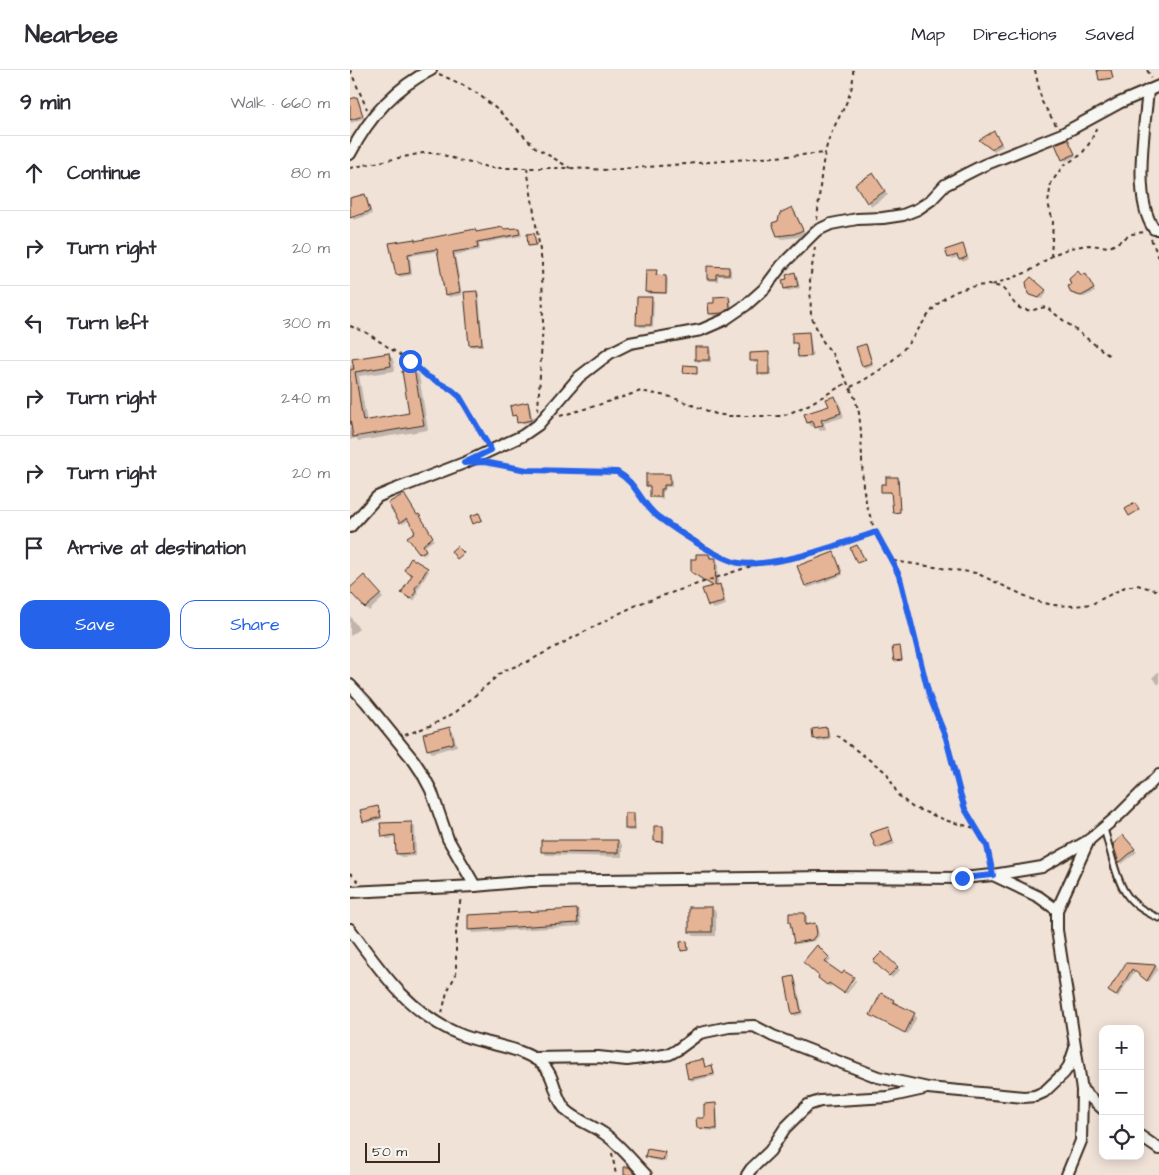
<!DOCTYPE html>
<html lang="en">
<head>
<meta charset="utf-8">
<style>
  :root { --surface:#fff; --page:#f2f2f3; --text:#2b2b33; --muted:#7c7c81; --line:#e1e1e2; --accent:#2563eb }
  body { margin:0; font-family:"Architects Daughter",sans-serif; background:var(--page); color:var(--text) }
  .controls { position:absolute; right:15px; bottom:15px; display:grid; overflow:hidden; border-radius:10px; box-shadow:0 2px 12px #0003 }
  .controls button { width:45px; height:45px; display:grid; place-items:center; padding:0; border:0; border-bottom:1px solid var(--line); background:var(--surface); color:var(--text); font:25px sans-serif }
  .scale { position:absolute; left:15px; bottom:12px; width:75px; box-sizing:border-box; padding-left:5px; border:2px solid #3b2a1e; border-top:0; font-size:14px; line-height:18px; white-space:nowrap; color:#3b2a1e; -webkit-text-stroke:4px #f6f6f2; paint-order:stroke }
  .stop { position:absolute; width:15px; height:15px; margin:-11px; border:4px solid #2563eb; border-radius:50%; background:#fff }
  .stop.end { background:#2563eb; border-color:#fff; box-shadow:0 1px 5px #0008 }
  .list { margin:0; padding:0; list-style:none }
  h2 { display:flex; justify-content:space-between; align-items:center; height:65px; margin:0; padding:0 20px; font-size:21px }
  h2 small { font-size:16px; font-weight:400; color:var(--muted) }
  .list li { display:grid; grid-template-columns:32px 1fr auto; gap:15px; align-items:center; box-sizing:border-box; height:75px; padding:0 20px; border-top:1px solid var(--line) }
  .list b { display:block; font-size:19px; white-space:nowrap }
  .list em { font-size:16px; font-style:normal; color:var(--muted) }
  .actions { display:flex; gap:10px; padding:15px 20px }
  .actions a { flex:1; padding:11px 0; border:1px solid var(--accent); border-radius:15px; text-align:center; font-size:18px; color:var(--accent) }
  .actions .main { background:var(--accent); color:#fff }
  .icon { flex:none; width:28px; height:28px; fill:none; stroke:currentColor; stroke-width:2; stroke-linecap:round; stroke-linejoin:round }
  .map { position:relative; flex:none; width:809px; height:1105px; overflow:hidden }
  header { display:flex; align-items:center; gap:30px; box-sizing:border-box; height:70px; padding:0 25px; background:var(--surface); border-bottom:1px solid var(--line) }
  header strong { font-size:24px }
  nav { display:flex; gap:28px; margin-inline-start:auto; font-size:18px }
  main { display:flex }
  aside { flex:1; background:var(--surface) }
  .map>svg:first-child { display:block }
  .shadow { fill:#0003 }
  .building { fill:#e5b497; stroke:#3b2a1e }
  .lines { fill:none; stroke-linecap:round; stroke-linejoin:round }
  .service-casing { stroke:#3b2a1e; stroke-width:9 }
  .minor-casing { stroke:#3b2a1e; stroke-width:14 }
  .path { stroke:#3b2a1e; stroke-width:2; stroke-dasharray:4 4; stroke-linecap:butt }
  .service { stroke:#f6f6f2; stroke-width:5 }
  .minor { stroke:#f6f6f2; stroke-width:10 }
  .route { stroke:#2563eb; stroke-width:6 }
</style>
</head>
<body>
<header>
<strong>Nearbee</strong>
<nav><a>Map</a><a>Directions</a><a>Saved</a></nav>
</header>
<main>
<aside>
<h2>9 min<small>Walk · 660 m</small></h2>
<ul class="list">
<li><svg class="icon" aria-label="ahead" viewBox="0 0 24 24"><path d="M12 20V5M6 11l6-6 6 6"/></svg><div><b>Continue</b></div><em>80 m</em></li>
<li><svg class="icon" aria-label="right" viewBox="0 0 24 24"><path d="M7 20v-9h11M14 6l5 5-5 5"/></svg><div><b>Turn right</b></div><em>20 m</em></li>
<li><svg class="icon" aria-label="left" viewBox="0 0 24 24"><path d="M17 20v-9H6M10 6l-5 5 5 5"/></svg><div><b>Turn left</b></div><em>300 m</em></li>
<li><svg class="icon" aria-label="right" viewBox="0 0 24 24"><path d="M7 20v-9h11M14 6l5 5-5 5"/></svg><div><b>Turn right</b></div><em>240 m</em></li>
<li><svg class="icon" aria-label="right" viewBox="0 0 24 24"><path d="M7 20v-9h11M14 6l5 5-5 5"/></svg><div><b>Turn right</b></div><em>20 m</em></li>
<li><svg class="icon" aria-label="arrive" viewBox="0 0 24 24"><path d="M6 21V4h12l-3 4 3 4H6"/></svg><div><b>Arrive at destination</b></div></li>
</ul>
<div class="actions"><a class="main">Save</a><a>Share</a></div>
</aside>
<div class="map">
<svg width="809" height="1105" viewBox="0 0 809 1105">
  <rect width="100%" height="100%" fill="#f1e2d7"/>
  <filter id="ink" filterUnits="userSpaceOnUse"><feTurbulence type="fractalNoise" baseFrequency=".02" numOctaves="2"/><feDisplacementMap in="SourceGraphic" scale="10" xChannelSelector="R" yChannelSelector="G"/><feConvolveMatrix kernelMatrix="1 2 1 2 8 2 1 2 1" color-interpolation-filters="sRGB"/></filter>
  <g filter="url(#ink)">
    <!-- shadow -->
    <g class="shadow">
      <path d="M 755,0 L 762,0 L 763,9 L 752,11 L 750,9 Z"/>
      <path d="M 6,29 L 9,31 L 14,48 L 1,53 L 0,31 Z"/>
      <path d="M 644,62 L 653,76 L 644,81 L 633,72 Z"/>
      <path d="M 717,70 L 726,86 L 716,91 L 713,89 Z"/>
      <path d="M 523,104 L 538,125 L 522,136 L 518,132 Z"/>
      <path d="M 14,125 L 17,127 L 22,144 L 4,150 L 0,142 L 0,130 Z"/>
      <path d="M 442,139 L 446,143 L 455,164 L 448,167 L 432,169 L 428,165 Z"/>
      <path d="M 153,158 L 155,161 L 168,159 L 171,162 L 172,166 L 129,174 L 130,180 L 105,185 L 112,225 L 99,227 L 96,224 L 89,181 L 60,186 L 62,205 L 50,207 L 47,204 L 65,171 L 66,172 Z"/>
      <path d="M 612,175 L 619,189 L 613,192 L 609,187 L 601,189 L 599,187 Z"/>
      <path d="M 358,197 L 379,198 L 381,200 L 381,206 L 368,206 L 368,211 L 360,211 L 358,208 Z"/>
      <path d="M 306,201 L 308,207 L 316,207 L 318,209 L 317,224 L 299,224 L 297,222 Z"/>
      <path d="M 445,204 L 447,206 L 450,218 L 438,221 L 435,219 Z"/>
      <path d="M 736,205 L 745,222 L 734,227 L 724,225 L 722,222 L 731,206 Z"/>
      <path d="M 681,209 L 697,223 L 692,229 L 681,226 L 679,224 Z"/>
      <path d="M 127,222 L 129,224 L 133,276 L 122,277 L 120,275 Z"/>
      <path d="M 379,228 L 381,230 L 382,240 L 375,245 L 363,246 L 360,243 L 366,234 Z"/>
      <path d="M 301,229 L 304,231 L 303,257 L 290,257 L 288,254 Z"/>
      <path d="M 458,264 L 460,266 L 463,287 L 451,288 L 450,286 L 448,274 L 444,272 Z"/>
      <path d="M 516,275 L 518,277 L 523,295 L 515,298 L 513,296 Z"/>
      <path d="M 359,278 L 361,281 L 361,292 L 348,292 L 346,289 Z"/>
      <path d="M 38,284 L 43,289 L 45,301 L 9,306 L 17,352 L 61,344 L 64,301 L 69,305 L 78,360 L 9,371 L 6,368 L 0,370 L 0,296 Z"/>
      <path d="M 419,284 L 421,286 L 421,305 L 412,306 L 409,303 L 409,293 L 404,293 L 402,290 Z"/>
      <path d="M 485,327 L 489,331 L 494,347 L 474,353 L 476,359 L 470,361 L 466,355 L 462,357 L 458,353 L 455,345 L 480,337 Z"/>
      <path d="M 177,334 L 180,336 L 183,352 L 170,354 L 167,347 L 163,345 Z"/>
      <path d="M 320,406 L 322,408 L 322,417 L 316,417 L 315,421 L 313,421 L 313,429 L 304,428 L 301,426 L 302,418 L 297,415 Z"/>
      <path d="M 547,408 L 550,443 L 545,443 L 543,423 L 533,422 L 537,416 Z"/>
      <path d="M 40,434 L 67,447 L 69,445 L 80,461 L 78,462 L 84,470 L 74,477 L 77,482 L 73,486 L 71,483 L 67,462 L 59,450 L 53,454 Z"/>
      <path d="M 483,483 L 493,505 L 458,518 L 456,516 Z"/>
      <path d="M 359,485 L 368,492 L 368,516 L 373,519 L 376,535 L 363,539 L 359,535 L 364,517 L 345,505 L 347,490 Z"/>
      <path d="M 77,499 L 79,501 L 67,521 L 68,524 L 64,531 L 55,525 Z"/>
      <path d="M 14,507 L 33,528 L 19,541 L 0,520 Z"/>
      <path d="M 0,546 L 9,559 L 0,566 Z"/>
      <path d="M 808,602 L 809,603 L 809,615 L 802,608 Z"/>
      <path d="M 100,658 L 103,662 L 107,676 L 82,683 L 78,679 Z"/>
      <path d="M 477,659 L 479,661 L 480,669 L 467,671 L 465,668 Z"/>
      <path d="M 27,737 L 30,740 L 32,749 L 17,753 L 14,751 Z"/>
      <path d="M 283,745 L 285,747 L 286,761 L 278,761 L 276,759 Z"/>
      <path d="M 61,753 L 65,757 L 66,786 L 51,787 L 47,783 L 47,768 L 37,769 L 34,766 Z"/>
      <path d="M 312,758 L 315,760 L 314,773 L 307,773 L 305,771 Z"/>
      <path d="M 538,759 L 545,774 L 529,779 L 527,777 Z"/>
      <path d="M 773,767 L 787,782 L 772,794 L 764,775 Z"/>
      <path d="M 268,771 L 272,775 L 272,787 L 196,785 L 193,781 Z"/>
      <path d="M 362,838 L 366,842 L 366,866 L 344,866 L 340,862 Z"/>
      <path d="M 227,840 L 230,843 L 231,856 L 123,863 L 120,859 Z"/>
      <path d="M 455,844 L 457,846 L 457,856 L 465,854 L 467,856 L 469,866 L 464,871 L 447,874 L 445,872 Z"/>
      <path d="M 467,877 L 481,890 L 476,895 L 482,914 L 480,917 L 471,910 Z"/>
      <path d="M 532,883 L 550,900 L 542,908 L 525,891 Z"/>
      <path d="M 776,894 L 806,896 L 808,899 L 799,912 L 785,901 L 768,927 L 762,923 Z"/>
      <path d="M 444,908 L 446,910 L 453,944 L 445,946 L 443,943 Z"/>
      <path d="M 505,909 L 506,911 L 497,924 L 495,923 Z"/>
      <path d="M 543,931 L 545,934 L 567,947 L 558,964 L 521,945 Z"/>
      <path d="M 353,990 L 356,998 L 361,997 L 364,999 L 365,1006 L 342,1011 L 339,1009 Z"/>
      <path d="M 365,1035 L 367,1037 L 368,1061 L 350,1060 L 348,1057 Z"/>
      <path d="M 314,1083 L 317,1086 L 315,1092 L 299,1089 L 297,1086 Z"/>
    </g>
    <!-- building -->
    <g class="building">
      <path d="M 747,0 L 761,0 L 763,8 L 749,10 Z"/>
      <path d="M 7,27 L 13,46 L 0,50 L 0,29 Z"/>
      <path d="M 644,61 L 651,73 L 641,79 L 629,70 Z"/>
      <path d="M 718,69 L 725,84 L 712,90 L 705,74 Z"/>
      <path d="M 523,103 L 535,121 L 517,133 L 505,114 Z"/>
      <path d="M 15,124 L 20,141 L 0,148 L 0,128 Z"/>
      <path d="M 442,137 L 453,160 L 444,164 L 427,166 L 422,153 L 428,151 L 430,143 Z"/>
      <path d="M 153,157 L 153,159 L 169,158 L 170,164 L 127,172 L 128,178 L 103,182 L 110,222 L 95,225 L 87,179 L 58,184 L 60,203 L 46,205 L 39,173 L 65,169 L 65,171 L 125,159 L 126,162 Z"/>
      <path d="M 184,163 L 186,175 L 178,176 L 177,164 Z"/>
      <path d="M 613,174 L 617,187 L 609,190 L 607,185 L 598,188 L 595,180 Z"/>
      <path d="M 357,196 L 379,197 L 379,204 L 366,204 L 366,209 L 357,209 Z"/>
      <path d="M 296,200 L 307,200 L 306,205 L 316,206 L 316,223 L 295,222 Z"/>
      <path d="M 728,201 L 731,205 L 736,204 L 744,219 L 731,226 L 721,223 L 718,216 L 721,215 L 719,209 Z"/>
      <path d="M 445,202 L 448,216 L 434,219 L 432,210 L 437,209 L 436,205 Z"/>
      <path d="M 681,207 L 696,220 L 689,228 L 678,224 L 676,212 Z"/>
      <path d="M 127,221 L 132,274 L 119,275 L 114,222 Z"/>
      <path d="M 379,226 L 380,238 L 372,243 L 359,244 L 358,233 L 364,233 L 364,227 Z"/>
      <path d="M 287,227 L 302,227 L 301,255 L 286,255 Z"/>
      <path d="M 459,262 L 461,286 L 448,287 L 447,273 L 442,273 L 442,263 Z"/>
      <path d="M 516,274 L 522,293 L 512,296 L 506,277 Z"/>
      <rect x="345" y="277" width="14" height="13"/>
      <path d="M 419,282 L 419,304 L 408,304 L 408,291 L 400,291 L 400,283 Z"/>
      <path d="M 39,283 L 41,296 L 5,302 L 13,351 L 59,343 L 52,301 L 64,299 L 74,355 L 3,367 L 0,349 L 0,300 L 4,299 L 2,289 Z"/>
      <path d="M 334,295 L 347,296 L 347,304 L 333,303 Z"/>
      <path d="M 485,326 L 491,343 L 471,350 L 473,355 L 465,358 L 463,351 L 457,353 L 454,344 L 479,336 L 476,329 Z"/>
      <path d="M 178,332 L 181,350 L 167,353 L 166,345 L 162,346 L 160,336 Z"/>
      <path d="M 296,404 L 320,404 L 320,415 L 314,415 L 314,419 L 311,419 L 311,427 L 300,427 L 300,416 L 296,416 Z"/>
      <path d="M 536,407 L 548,407 L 550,442 L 543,443 L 541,422 L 531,422 L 531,414 L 536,414 Z"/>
      <path d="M 54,424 L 67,445 L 69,444 L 83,467 L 73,475 L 76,480 L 70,484 L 57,467 L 65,462 L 57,448 L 50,453 L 38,433 Z"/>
      <path d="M 785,433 L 789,440 L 779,446 L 775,439 Z"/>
      <path d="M 129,443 L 132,450 L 123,454 L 120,446 Z"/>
      <path d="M 507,475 L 515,490 L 507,493 L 500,478 Z"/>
      <path d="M 107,476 L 114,483 L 107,489 L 101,481 Z"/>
      <path d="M 484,482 L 492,503 L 455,516 L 447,496 Z"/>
      <path d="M 346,484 L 359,484 L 360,488 L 366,488 L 365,516 L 370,514 L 374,532 L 358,536 L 352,519 L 363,516 L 341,502 L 341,489 L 346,489 Z"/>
      <path d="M 61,488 L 78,498 L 65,518 L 66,521 L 61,529 L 51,523 L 62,505 L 54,500 Z"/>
      <path d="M 14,505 L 31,524 L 15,538 L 0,522 L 0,518 Z"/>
      <path d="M 550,576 L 552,590 L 544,591 L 542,577 Z"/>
      <path d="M 100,657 L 104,673 L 77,680 L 73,664 Z"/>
      <path d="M 477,657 L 478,667 L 463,669 L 462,659 Z"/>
      <path d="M 28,736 L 31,747 L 13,752 L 10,740 Z"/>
      <rect x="275" y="743" width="9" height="16"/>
      <path d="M 62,752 L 63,783 L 46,784 L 45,765 L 32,767 L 30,753 Z"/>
      <path d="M 304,756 L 313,756 L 313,772 L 304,771 Z"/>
      <path d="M 538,757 L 543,771 L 526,778 L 520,763 Z"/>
      <path d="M 773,765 L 785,779 L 769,793 L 763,774 Z"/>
      <path d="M 191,770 L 268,770 L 268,783 L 191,782 Z"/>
      <rect x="339" y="837" width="23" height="25"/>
      <path d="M 227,839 L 228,853 L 118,860 L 118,845 Z"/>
      <path d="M 439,843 L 455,843 L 455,855 L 465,853 L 467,863 L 462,870 L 444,873 L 440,852 L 439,852 Z"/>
      <path d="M 337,871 L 338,880 L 331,881 L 330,872 Z"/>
      <path d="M 467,875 L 479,887 L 475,892 L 492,904 L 494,901 L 504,907 L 494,923 L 479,913 L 477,915 L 468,908 L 469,906 L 453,892 Z"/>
      <path d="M 532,882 L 548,897 L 539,906 L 523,891 Z"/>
      <path d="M 776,893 L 806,895 L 797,911 L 782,899 L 766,926 L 758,921 Z"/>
      <path d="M 444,906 L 451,942 L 442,944 L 435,908 Z"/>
      <path d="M 531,923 L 544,930 L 543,932 L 565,943 L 555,963 L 520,945 Z"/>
      <path d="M 353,989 L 355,997 L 362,995 L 364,1004 L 338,1009 L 335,993 Z"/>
      <path d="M 366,1033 L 367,1059 L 347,1058 L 346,1048 L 354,1048 L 354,1034 Z"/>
      <path d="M 297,1079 L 315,1082 L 313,1090 L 295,1087 Z"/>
      <path d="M 274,1097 L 279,1097 L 286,1105 L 274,1105 Z"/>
    </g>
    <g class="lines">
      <!-- service casing -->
      <g class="service-casing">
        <path id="service" d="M 754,759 C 760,777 765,807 775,822 C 782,834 797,843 809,848"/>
      </g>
      <!-- minor casing -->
      <g class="minor-casing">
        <g id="minor">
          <path d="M 798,20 C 795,56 782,129 804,159 L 809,159"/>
          <path d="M 0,84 C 18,49 44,18 81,0"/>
          <path d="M 0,457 L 27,427 L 41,421 L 114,393 L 172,366 L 188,355 L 229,307 L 260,283 L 280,273 L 351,260 L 374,250 L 396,235 L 414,219 L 432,195 L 466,161 L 481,154 L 507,149 L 533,148 L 553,145 L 568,139 L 581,130 L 595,115 L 616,104 L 634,95 L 712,64 L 769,33 L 809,16"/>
          <path d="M 0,615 L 16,632 L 64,691 L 72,703 L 81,720 L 98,769 L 125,816"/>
          <path d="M 739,770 L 707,840 L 707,860 L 732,1020 L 753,1039"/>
          <path d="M 643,805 L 689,827 L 707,840"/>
          <path d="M 0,822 L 125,816 L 180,811 L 475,807 L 612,808 L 643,805 L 692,797 L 739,770 L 770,744 L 809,705"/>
          <path d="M 0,859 C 31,902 62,947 114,966 C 139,975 172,977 192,994 C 206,1006 204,1029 217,1041 C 228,1051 244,1056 256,1065 C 271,1076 283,1092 296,1105"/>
          <path d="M 183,988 L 248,987 L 277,990 L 308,986 L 320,984 L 327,980 L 350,963 L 379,957 L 404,956 L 423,966 L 528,1007 L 578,1018 L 674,1027 L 685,1026 L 694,1022 L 714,1003 L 719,996 L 725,978"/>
          <path d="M 790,1066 L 809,1079"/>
          <path d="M 397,1105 L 401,1099 L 420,1081 L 435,1058 L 458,1035 L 470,1031 L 538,1027 L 574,1019"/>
          <path d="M 717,1105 L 731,1071 L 732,1020"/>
        </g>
      </g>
      <!-- path -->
      <g class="path">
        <path d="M 0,0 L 17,39"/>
        <path d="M 685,0 L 692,32 L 706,55"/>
        <path d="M 797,0 L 802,8"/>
        <path d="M 89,4 L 113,15 L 128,24 L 149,41 L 185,77 L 220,98"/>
        <path d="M 0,98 L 73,83 L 87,83 L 112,91 L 142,98 L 220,98 L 258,100 L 476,83"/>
        <path d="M 177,98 L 192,193 L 193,252 L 188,340"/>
        <path d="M 467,150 C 470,124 470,97 478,72 C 486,47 505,28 503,0"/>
        <path d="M 801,169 L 809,188"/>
        <path d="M 465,177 L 460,210 L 461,246 L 472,270 L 483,285 L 505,328 L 509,343 L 511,362 L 513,417 L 517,436 L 525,462 L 536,482 L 543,491 L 550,508 L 579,625 L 597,668 L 610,723 L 615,739 L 637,777 L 641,795"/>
        <path d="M 701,187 L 703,152 L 698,133 L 701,113 L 714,95 L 731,85 L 741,71 L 747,56"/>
        <path d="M 642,215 L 678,202 L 705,184 L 720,178 L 738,175 L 760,177 L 782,164 L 794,162"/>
        <path d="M 0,256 L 17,263 L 59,291 L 77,306 L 102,320 L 110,327 L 117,338 L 136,372"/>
        <path d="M 501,317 C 518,308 537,297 551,282 C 577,254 581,223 626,216 C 633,215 646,214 652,218 C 662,226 663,239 677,240 C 684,241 689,238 696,237 L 761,287"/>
        <path d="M 210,346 L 245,336 L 291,321 L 321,327 L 366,344 L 379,346 L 433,346 L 458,335 L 498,312"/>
        <path d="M 139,393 L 177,400 L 267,402 L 278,408 L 300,440 L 315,452 L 376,489 L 390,493 L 409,494 L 448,488 L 525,463"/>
        <path d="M 543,491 L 626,503 L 686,531 L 703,535 L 724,536 L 742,534 L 775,517 L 787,515 L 809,521"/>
        <path d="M 55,665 L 82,655 L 106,642 L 153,601 L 177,592 L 266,545 L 291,533 L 407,494"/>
        <path d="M 486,665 L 537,703 L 548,725 L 562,737 L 598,751 L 625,758"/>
        <path d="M 0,803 L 9,812"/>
        <path d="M 92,943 L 97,922 L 106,904 L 106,860 L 111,826"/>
        <path d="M 262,1083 L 266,1105"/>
      </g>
      <!-- service -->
      <use href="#service" class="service"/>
      <!-- minor -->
      <use href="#minor" class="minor"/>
    </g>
  </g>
  <g class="lines" filter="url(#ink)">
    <!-- route -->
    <path class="route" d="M 60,291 L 77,306 L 102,320 L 110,327 L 141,380 L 114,393 L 134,392 L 177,400 L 267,402 C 287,413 290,432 307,446 C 324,459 370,490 389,493 C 399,495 410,493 420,492 C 457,487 490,474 526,462 C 534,478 543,491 550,508 L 579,625 L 596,668 L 610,723 L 615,739 L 637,776 L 643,805 L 612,808"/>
  </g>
</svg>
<div class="controls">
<button>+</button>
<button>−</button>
<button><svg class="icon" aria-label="locate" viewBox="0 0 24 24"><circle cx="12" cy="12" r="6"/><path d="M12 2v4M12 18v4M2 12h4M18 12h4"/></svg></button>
</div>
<div class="scale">50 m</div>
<div class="stop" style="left:60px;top:291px"></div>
<div class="stop end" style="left:612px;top:808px"></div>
</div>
</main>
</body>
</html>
